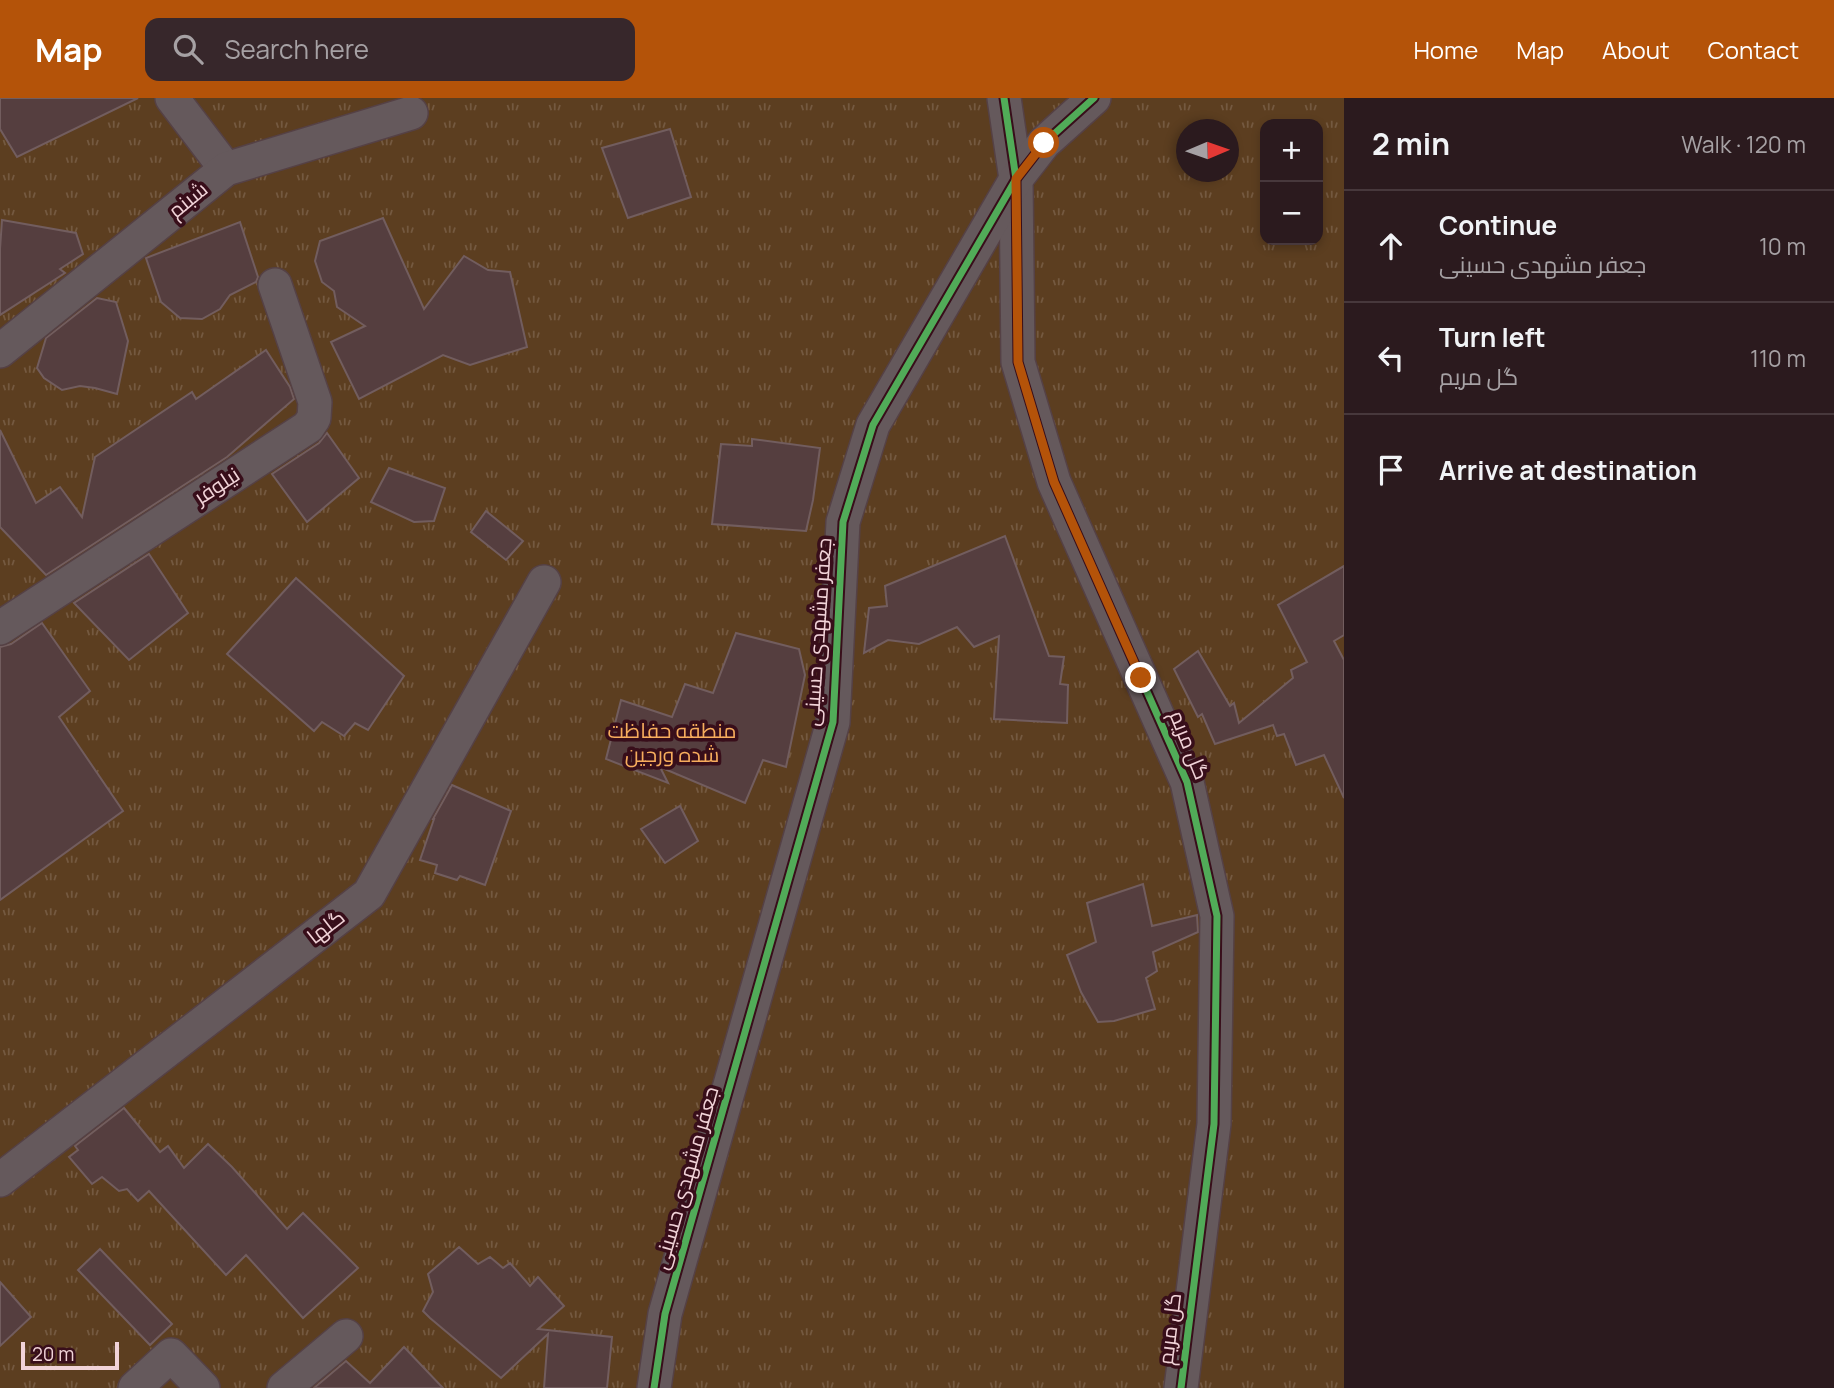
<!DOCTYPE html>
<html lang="en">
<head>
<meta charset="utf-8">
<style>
  :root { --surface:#2b1a1e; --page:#37272b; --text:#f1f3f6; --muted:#a6a1a4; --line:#47383c; --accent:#b45309 }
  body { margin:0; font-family:Manrope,Cairo,sans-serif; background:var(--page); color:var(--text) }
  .controls { position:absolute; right:21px; top:21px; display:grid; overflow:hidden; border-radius:14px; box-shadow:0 4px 10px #0003 }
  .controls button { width:63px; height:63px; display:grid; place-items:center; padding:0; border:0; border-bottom:2px solid var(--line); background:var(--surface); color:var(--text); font:35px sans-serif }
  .compass { position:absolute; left:1176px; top:21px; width:63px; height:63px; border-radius:50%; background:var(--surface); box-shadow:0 4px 10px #0003; rotate:88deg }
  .scale { position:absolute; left:21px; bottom:18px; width:98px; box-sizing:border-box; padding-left:7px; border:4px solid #f1d3d8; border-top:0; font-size:19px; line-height:24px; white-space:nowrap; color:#f1d3d8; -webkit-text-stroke:5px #380e1a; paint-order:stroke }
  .stop { position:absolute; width:21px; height:21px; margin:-16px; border:5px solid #b45309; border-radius:50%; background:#fff }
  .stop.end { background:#b45309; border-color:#fff; box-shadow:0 2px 7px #0008 }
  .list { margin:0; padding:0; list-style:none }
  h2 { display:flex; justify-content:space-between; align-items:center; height:91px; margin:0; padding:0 28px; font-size:30px }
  h2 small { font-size:23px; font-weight:400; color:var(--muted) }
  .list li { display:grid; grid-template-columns:46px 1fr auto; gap:21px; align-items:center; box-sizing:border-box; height:112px; padding:0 28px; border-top:2px solid var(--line) }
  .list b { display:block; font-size:26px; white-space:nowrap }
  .list p { margin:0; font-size:23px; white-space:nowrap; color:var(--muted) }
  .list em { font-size:23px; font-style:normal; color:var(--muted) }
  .icon { flex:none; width:38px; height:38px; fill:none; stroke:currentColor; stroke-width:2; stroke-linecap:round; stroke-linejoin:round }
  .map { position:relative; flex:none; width:1344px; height:1290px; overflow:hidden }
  header { display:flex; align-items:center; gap:42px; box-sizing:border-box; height:98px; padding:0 35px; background:var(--accent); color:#fff }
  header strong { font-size:33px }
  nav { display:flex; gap:38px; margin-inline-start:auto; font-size:24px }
  .search { width:490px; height:63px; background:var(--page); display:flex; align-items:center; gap:18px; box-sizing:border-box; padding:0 24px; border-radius:14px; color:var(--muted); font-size:26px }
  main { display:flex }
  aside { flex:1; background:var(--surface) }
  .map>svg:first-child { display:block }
  .park { fill:url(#park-tufts); fill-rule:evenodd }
  .building { fill:#553e3f; stroke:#725d5e; stroke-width:2 }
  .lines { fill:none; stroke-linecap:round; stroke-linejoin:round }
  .street-casing { stroke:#554145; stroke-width:36 }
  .street { stroke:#65595c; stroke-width:33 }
  .cycleway-casing { stroke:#380e1a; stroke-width:11 }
  .cycleway { stroke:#51ab58; stroke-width:7 }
  .route { stroke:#b45309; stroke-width:9 }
  .labels { text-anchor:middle; stroke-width:7; stroke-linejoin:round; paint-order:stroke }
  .street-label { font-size:21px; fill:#f1d3d8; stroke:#380e1a }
  .park-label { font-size:21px; fill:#f7ad5d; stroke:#380e1a }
</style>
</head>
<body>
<header>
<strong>Map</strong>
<div class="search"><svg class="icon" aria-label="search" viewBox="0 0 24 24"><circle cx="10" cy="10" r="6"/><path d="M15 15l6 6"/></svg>Search here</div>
<nav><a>Home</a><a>Map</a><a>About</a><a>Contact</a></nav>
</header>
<main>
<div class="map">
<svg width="1344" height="1290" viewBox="0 0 1344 1290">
  <defs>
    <pattern id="park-tufts" width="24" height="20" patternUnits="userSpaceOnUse" patternTransform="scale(1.75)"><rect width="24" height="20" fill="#5c3e20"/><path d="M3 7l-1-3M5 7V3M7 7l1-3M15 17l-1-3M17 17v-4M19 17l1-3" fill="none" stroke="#745940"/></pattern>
  </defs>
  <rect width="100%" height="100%" fill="#392328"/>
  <!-- park -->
  <path class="park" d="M 0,0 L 1344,0 L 1344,1290 L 0,1290 ZM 1265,26 L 1318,26 L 1318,142 L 1265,142 ZM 1186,32 L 1228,32 L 1228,74 L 1186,74 Z"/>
  <!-- building -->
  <g class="building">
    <path d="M 0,0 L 138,0 L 17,59 L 0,31 Z"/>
    <path d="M 670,31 L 691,99 L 628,120 L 602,50 Z"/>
    <path d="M 383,120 L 424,211 L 464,158 L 488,172 L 510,174 L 527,249 L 470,267 L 443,257 L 359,301 L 331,244 L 365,228 L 337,209 L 334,193 L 322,184 L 315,163 L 320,143 Z"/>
    <path d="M 2,122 L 76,135 L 83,156 L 60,171 L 65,175 L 0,217 L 0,151 Z"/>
    <path d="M 240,124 L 258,179 L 256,184 L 230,197 L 220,211 L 202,221 L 180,220 L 161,204 L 146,160 Z"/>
    <path d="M 97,200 L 116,204 L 128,243 L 117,296 L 95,290 L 80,288 L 62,292 L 44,280 L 37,270 L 46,240 Z"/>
    <path d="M 266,252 L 290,289 L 294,301 L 227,359 L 46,477 L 0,429 L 0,332 L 36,405 L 60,389 L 82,419 L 95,359 L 192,294 L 196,301 Z"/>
    <path d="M 327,335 L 359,380 L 307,424 L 272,376 L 319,345 Z"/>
    <path d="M 752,341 L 820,350 L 813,402 L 806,433 L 712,426 L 721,346 L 752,348 Z"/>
    <path d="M 389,370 L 445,390 L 434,423 L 414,424 L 371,404 Z"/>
    <path d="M 486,413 L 523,443 L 506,462 L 471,434 Z"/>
    <path d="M 1005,438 L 1049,558 L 1064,559 L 1060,586 L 1068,587 L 1067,625 L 994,621 L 999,538 L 974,549 L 957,529 L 919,546 L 888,542 L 864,555 L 869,510 L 887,508 L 885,488 Z"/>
    <path d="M 149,456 L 188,515 L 129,562 L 74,505 Z"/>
    <path d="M 1344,468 L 1344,537 L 1334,543 L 1344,562 L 1344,700 L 1324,657 L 1296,667 L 1284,636 L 1277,638 L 1273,627 L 1215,646 L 1202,616 L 1198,619 L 1174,571 L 1198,553 L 1230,608 L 1234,605 L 1239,625 L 1293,580 L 1291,572 L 1307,564 L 1278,507 Z"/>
    <path d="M 296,480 L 404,578 L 368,632 L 355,625 L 344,638 L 322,624 L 314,633 L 227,556 Z"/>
    <path d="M 42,525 L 90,593 L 59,619 L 123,713 L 0,802 L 0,549 L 11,546 Z"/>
    <path d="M 736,535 L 799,551 L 805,577 L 786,669 L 763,662 L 745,705 L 660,669 L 668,685 L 606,661 L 621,602 L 672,619 L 685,586 L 713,595 Z"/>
    <path d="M 452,687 L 511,713 L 485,787 L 460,778 L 457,782 L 435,775 L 437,767 L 420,762 L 434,721 L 433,721 Z"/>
    <path d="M 680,708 L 698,743 L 665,765 L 641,731 Z"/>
    <path d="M 1143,786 L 1152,828 L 1197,817 L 1198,834 L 1153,854 L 1157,873 L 1146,880 L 1155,911 L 1114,923 L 1098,924 L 1081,894 L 1067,857 L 1096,844 L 1087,805 Z"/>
    <path d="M 124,1010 L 160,1054 L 168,1048 L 184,1070 L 208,1046 L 232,1069 L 287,1131 L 303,1115 L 358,1170 L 303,1220 L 246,1157 L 226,1177 L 149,1093 L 138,1103 L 127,1091 L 119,1093 L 102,1079 L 92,1086 L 69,1059 L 78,1052 L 75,1048 Z"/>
    <path d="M 459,1149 L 478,1166 L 490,1159 L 503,1170 L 510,1165 L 530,1188 L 538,1179 L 564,1208 L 538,1231 L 612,1239 L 607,1290 L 544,1290 L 548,1236 L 501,1280 L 430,1220 L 423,1213 L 433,1194 L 428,1176 Z"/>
    <path d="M 100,1151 L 172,1226 L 150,1247 L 78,1172 Z"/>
    <path d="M 0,1184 L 31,1219 L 0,1248 Z"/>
    <path d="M 404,1249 L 443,1290 L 314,1290 L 346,1263 L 370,1285 Z"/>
  </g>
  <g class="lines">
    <!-- street casing -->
    <g class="street-casing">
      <g id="street">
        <path d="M 172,0 L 226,71"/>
        <path d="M 1004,0 L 1016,81 L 1018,264 L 1054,384 L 1187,684 L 1217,818 L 1214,1026 L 1181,1290"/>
        <path d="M 0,253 L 226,71 L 411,15"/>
        <path d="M 0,530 L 308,329 L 314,320 L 315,304 L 275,187"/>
        <path d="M 0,1082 L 369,796 L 544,484"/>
        <path d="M 135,1290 L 171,1257 L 203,1290"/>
        <path d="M 284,1290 L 346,1238"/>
        <path d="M 654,1290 L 665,1216 L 833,624 L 843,424 L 873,327 L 1016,81 L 1044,45 L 1094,0"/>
      </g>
    </g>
    <!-- street -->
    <use href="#street" class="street"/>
    <!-- cycleway casing -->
    <g class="cycleway-casing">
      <g id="cycleway">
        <path d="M 1004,0 L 1016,81 L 1018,264 L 1054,384 L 1187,684 L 1217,818 L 1214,1026 L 1181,1290"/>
        <path d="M 654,1290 L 665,1216 L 833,624 L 843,424 L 873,327 L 1016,81 L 1044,45 L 1094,0"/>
      </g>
    </g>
    <!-- cycleway -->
    <use href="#cycleway" class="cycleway"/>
  </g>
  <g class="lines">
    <!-- route -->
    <path class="route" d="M 1044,45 L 1016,81 L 1018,264 L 1054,384 L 1141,580"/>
  </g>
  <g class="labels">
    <!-- street labels -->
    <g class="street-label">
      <text transform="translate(188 102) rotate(-39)" y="7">شبنم</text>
      <text transform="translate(217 388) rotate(-33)" y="7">نیلوفر</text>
      <text transform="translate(818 534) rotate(-86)" y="7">جعفر مشهدی حسینی</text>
      <text transform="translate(1189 647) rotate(68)" y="7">گل مریم</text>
      <text transform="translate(326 829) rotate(-38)" y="7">گلها</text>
      <text transform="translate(686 1080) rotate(-74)" y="7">جعفر مشهدی حسینی</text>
      <text transform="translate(1170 1231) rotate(-83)" y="7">گل مریم</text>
    </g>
    <!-- park labels -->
    <g class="park-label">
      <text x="672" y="640">منطقه حفاظت<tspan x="672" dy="24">شده ورجین</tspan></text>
    </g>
  </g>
</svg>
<div class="controls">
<button>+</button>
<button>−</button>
</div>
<svg class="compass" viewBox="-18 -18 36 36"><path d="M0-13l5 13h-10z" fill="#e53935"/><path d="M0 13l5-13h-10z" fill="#a6a1a4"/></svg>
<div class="scale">20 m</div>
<div class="stop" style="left:1044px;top:45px"></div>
<div class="stop end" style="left:1141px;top:580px"></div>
</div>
<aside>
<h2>2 min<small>Walk · 120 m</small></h2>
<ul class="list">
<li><svg class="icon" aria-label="ahead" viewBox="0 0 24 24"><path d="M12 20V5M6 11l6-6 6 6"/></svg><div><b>Continue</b><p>جعفر مشهدی حسینی</p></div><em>10 m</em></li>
<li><svg class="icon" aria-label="left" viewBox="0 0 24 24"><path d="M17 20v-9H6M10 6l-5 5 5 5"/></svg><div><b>Turn left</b><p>گل مریم</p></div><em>110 m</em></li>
<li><svg class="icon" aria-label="arrive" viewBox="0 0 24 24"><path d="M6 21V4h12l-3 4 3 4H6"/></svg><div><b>Arrive at destination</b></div></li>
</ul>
</aside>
</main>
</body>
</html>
